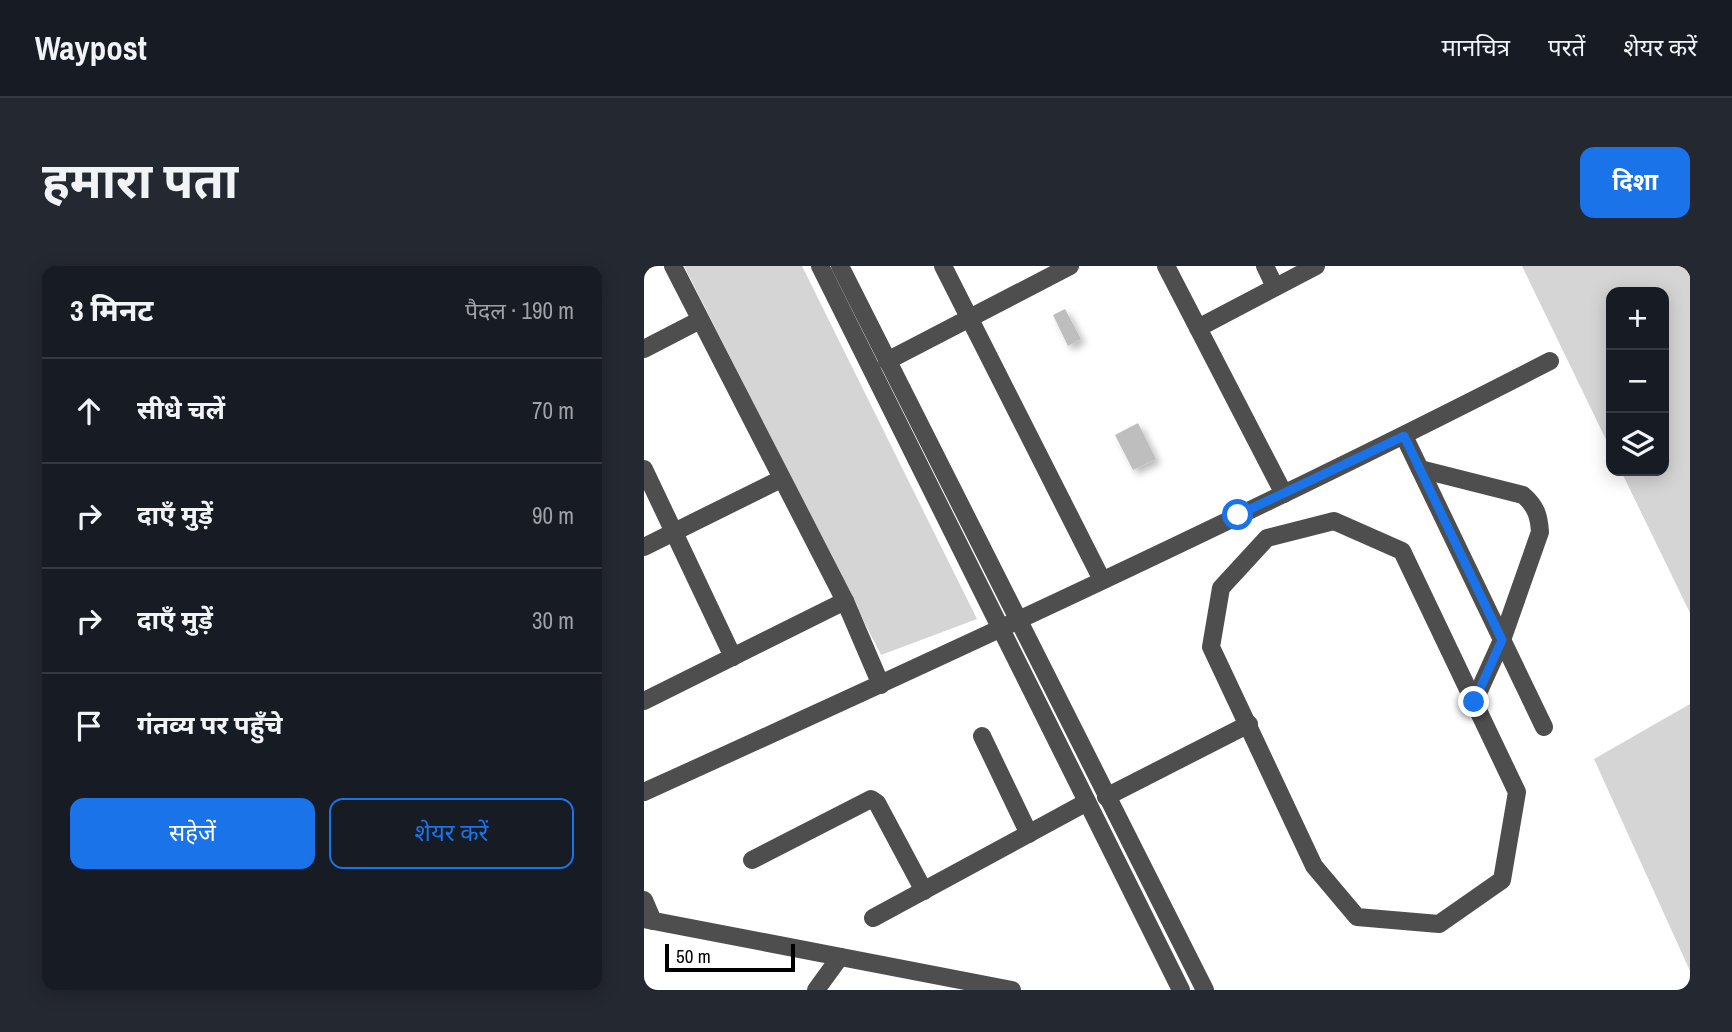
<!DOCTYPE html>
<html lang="hi">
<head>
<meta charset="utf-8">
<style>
  :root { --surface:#171b24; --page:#242831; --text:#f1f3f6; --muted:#9ea1a6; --line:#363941; --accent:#1a73e8 }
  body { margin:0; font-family:"Archivo Narrow","Noto Sans Devanagari",sans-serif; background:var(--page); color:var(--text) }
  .controls { position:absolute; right:21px; top:21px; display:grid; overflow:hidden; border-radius:14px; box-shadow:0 4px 18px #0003 }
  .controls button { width:63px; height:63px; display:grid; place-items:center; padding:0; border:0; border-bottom:2px solid var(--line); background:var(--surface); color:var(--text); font:35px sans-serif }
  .scale { position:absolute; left:21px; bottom:18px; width:130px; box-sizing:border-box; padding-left:7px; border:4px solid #000; border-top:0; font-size:19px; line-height:24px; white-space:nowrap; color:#000; -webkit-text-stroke:5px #fff; paint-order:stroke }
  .stop { position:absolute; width:21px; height:21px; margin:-16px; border:5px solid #1a73e8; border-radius:50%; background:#fff }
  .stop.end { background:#1a73e8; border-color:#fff; box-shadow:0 2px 7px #0008 }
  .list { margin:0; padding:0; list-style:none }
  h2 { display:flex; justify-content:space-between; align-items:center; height:91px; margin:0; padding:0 28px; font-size:30px }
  h2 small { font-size:23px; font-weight:400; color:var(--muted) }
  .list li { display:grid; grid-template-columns:46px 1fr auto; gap:21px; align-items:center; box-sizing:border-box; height:105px; padding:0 28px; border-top:2px solid var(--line) }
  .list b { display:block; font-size:26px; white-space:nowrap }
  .list em { font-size:23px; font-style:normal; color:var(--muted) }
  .actions { display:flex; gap:14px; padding:21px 28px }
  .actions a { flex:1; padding:16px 0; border:2px solid var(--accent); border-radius:14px; text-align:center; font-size:24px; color:var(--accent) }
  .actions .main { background:var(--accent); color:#fff }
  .icon { flex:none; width:38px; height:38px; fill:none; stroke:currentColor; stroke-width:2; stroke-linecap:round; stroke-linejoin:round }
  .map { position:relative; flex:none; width:1046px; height:724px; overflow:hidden; border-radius:14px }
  header { display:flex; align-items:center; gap:42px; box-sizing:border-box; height:98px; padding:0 35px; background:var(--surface); border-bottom:2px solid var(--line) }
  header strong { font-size:33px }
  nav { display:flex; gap:38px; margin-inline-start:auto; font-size:24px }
  .intro { display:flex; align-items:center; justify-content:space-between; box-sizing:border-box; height:168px; padding:0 42px }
  h1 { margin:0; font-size:49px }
  .button { padding:18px 32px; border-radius:14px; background:var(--accent); color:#fff; font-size:24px; font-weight:700 }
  main { display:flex; gap:42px; padding:0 42px }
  aside { flex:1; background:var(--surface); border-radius:14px; box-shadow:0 4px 18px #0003 }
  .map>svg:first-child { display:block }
  .green { fill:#d5d5d5 }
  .building { fill:#bebebe; filter:url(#shadow) }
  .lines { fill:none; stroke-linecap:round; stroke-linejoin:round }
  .minor { stroke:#4e4e4e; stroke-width:18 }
  .route { stroke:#1a73e8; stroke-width:9 }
</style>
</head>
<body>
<header>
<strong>Waypost</strong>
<nav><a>मानचित्र</a><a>परतें</a><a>शेयर करें</a></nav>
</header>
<div class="intro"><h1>हमारा पता</h1><a class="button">दिशा</a></div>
<main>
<aside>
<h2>3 मिनट<small>पैदल · 190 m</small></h2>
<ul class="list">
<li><svg class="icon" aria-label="ahead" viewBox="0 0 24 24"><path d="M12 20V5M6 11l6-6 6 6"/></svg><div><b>सीधे चलें</b></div><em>70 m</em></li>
<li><svg class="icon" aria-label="right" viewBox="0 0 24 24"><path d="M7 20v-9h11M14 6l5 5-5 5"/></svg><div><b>दाएँ मुड़ें</b></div><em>90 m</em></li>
<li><svg class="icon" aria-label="right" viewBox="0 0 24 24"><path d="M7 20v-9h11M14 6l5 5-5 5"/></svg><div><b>दाएँ मुड़ें</b></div><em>30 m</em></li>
<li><svg class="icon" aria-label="arrive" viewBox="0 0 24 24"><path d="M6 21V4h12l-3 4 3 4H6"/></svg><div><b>गंतव्य पर पहुँचे</b></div></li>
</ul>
<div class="actions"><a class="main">सहेजें</a><a>शेयर करें</a></div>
</aside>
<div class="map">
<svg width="1046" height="724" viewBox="0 0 1046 724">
  <defs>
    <filter id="shadow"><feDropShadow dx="4.5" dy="4.5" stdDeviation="3.5" flood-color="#0004"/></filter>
  </defs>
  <rect width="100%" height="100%" fill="#fff"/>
  <!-- green -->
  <g class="green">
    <path d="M 40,0 L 158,0 L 333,353 L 237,389 Z"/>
    <path d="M 878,0 L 1046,0 L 1046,347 L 977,205 L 1020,205 L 1020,26 L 967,26 L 967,184 Z"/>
    <path d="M 1046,438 L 1046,705 L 950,493 Z"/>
  </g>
  <!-- building -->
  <g class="building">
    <path d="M 421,43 L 437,73 L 424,80 L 409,49 Z"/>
    <path d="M 494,157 L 512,193 L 489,204 L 471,169 Z"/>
  </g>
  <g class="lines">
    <!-- minor -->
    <g class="minor">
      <path d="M 29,0 L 201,335 L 237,419"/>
      <path d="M 176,0 L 537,724"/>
      <path d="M 196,0 L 561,724"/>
      <path d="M 299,0 L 458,314"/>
      <path d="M 522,0 L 640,228"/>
      <path d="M 621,0 L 631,21"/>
      <path d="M 554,62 L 672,0"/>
      <path d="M 0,83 L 56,54"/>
      <path d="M 243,95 L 426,0"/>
      <path d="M 760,170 L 900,461"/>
      <path d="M 0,203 L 89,391"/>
      <path d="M 776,203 L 879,229 C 892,240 895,250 896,266 L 858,374 L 830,436"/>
      <path d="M 690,255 L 758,285 L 873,526 L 858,614 L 795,658 L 713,651 L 670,600 L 567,381 L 577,322 L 623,272 Z"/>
      <path d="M 0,281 L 137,213"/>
      <path d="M 0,435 L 201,335"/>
      <path d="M 338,470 L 385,568"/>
      <path d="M 0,526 C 304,388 608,248 906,95"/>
      <path d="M 462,531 L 605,458"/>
      <path d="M 108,594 L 227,533 L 233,537 L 280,625"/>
      <path d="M 0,634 L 9,655"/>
      <path d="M 229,652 L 443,536"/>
      <path d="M 0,653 L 368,724"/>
      <path d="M 172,724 L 196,691"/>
    </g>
  </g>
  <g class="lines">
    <!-- route -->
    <path class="route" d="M 594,249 L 760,170 L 858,374 L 830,436"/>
  </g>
</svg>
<div class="controls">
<button>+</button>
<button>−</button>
<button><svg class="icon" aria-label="layers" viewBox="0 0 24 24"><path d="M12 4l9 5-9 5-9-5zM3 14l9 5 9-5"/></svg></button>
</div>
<div class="scale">50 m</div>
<div class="stop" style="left:594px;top:249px"></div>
<div class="stop end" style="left:830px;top:436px"></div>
</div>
</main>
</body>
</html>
